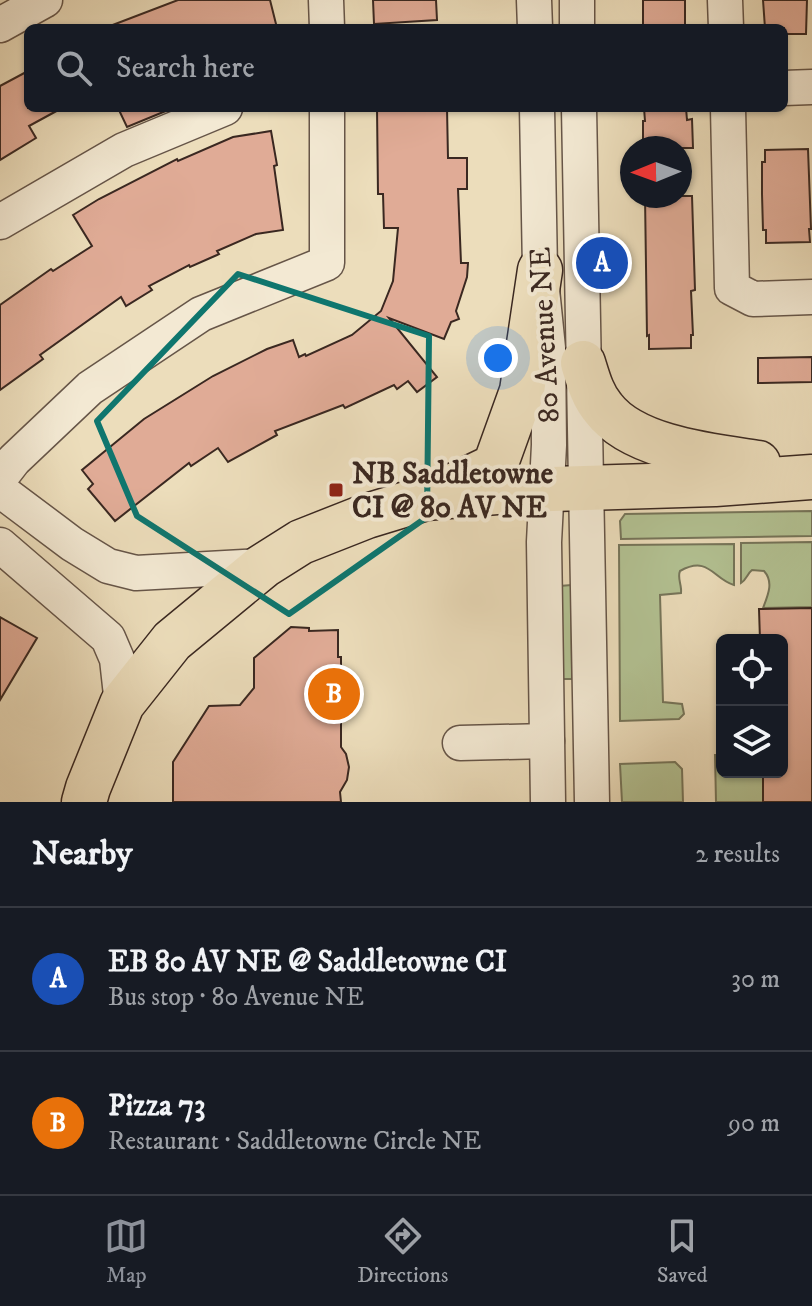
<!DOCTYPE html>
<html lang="en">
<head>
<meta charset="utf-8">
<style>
  :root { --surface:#171b24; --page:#242831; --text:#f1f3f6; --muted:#9ea1a6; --line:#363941; --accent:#8c9099 }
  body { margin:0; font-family:"IM FELL DW Pica",serif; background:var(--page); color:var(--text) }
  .controls { position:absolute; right:24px; bottom:24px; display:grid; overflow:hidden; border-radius:12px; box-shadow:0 2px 6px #0004 }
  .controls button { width:72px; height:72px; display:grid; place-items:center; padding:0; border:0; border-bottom:2px solid var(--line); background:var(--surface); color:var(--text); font:40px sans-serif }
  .compass { position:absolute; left:620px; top:136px; width:72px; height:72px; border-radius:50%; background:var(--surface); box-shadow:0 2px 6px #0004; rotate:269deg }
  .you { position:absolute; left:498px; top:358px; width:28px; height:28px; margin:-20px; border:6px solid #fff; border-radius:50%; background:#1a73e8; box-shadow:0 0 0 12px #1a73e833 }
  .badge { display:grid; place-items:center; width:52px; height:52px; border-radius:50%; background:var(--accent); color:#fff; font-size:26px; font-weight:700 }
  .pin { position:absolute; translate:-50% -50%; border:4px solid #fff; box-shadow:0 2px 8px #0006 }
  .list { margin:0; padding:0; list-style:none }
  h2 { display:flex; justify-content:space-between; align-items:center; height:104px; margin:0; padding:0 32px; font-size:34px }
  h2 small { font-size:26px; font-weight:400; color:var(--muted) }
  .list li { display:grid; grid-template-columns:52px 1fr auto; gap:24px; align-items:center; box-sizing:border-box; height:144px; padding:0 32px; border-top:2px solid var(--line) }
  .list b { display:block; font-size:30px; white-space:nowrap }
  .list p { margin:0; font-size:26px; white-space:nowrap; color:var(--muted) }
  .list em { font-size:26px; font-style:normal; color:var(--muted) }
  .icon { flex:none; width:44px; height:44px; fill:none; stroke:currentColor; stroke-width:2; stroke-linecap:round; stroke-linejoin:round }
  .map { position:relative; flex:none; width:812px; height:802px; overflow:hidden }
  .search { position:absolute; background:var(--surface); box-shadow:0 2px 6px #0004; left:24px; right:24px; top:24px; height:88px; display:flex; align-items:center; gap:20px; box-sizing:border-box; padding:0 28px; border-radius:12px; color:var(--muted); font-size:30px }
  .sheet { height:392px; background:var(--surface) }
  nav { display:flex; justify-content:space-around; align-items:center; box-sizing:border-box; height:112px; border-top:2px solid var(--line); background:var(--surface); font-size:22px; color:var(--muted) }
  nav a { display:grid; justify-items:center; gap:4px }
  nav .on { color:var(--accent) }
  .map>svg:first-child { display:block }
  .green { fill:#b3c293; stroke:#76755a; stroke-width:2 }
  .building { fill:#e0ab96; stroke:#3a2821; stroke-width:2 }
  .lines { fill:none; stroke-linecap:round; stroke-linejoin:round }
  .minor-casing { stroke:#665548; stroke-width:37 }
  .major-casing { stroke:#3a2821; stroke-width:47 }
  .minor { stroke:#f3e9d3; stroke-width:34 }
  .major { stroke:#ecddbb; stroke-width:44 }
  .marked { fill:none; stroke:#0f766e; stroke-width:6; stroke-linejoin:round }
  .poi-dot { fill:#8f2418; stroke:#f3e9d3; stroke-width:3 }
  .labels { text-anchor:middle; stroke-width:8; stroke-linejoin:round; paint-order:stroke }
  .street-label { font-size:30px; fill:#3a2821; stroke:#f3e9d3 }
  .poi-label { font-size:30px; font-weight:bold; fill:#3a2821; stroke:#f3e9d3; text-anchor:start }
</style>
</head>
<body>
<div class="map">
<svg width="812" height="802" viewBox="0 0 812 802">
  <rect width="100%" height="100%" fill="#ecddbb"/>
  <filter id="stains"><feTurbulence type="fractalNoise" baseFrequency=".0025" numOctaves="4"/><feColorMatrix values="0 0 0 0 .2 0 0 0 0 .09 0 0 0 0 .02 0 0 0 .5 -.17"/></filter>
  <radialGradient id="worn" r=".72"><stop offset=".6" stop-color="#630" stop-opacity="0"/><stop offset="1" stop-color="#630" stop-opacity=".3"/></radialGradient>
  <!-- green -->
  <g class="green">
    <path d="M 812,511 L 812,536 L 621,539 L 620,521 L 625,514 Z"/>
    <path d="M 812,542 L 812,607 L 763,608 C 768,595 774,582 764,571 L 752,570 C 747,574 747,579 741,583 L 741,543 Z"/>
    <path d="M 734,544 L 734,585 C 713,579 709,555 680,571 C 677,578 682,585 681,593 L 660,595 L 663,702 L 682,704 L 684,714 L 679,719 L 620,721 L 619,545 Z"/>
    <path d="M 571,585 L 572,679 L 562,679 L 560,586 Z"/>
    <path d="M 715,755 L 722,755 L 722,772 L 763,772 L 763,802 L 716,802 Z"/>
    <path d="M 675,762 L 682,769 L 683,802 L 622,802 L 620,764 Z"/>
  </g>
  <!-- building -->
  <g class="building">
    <path d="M 178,0 L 270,0 L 277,28 L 110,28 L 110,26 Z"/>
    <path d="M 373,0 L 436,0 L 437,20 L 374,24 Z"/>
    <rect x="643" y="0" width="42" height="28"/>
    <path d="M 763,0 L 807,0 L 806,34 L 784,34 L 784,28 L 765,28 Z"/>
    <path d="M 28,71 L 28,108 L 62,108 L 29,126 L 36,138 L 0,160 L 0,86 Z"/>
    <path d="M 118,108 L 173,108 L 127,127 Z"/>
    <path d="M 377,108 L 447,108 L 448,158 L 467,158 L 467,189 L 458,189 L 461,263 L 468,263 L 467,277 L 456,311 L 459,319 L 451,322 L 444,339 L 389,318 L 437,377 L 417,392 L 408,381 L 397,389 L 394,385 L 345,408 L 343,405 L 275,431 L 277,435 L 228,462 L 218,448 L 191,466 L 189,463 L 115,521 L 88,489 L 93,484 L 82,470 L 144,419 L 213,376 L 267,349 L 293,340 L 299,357 L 305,354 L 306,356 L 352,335 L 381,311 L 393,281 L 398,228 L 384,228 L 383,194 L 378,194 Z"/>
    <path d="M 644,108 L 686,108 L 687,120 L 692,119 L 693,148 L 645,148 L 645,143 L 643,143 L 643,121 L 645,121 Z"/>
    <path d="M 271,131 L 277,165 L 274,166 L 283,230 L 256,234 L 217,251 L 219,254 L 217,255 L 190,267 L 189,265 L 149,286 L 152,290 L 126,306 L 121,297 L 40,355 L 43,359 L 0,390 L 0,305 L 51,269 L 53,271 L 92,246 L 73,215 L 99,199 L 177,159 L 178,161 L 233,137 Z"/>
    <path d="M 808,149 L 811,229 L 809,229 L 810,242 L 766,243 L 766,230 L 763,230 L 762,194 L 762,162 L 765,162 L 765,150 Z"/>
    <path d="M 645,196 L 692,196 L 695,290 L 691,291 L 693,335 L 691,335 L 691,348 L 649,349 L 649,335 L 647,336 Z"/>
    <path d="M 812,357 L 812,382 L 758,383 L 758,358 Z"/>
    <path d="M 812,608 L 812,802 L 763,802 L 763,772 L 782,772 L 782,640 L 760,640 L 759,609 Z"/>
    <path d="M 0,617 L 37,638 L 0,700 Z"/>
    <path d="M 291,627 L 309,628 L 309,631 L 338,630 L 338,657 L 341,657 L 341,747 L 346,754 L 349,767 L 347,780 L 340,792 L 341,802 L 173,802 L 173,762 L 209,706 L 240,705 L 254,688 L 254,658 Z"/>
  </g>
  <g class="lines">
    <!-- minor casing -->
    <g class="minor-casing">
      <g id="minor">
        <path d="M 326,0 L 327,28"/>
        <path d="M 534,0 L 535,28"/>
        <path d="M 577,0 L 577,28"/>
        <path d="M 725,0 L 726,28"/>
        <path d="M 0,25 L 45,0"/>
        <path d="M 784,88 L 812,87"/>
        <path d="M 537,108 L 540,270 L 548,348 L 549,445 L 544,542 L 548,802"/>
        <path d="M 579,108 L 592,802"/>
        <path d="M 728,108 L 732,288 L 753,299 L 812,297"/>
        <path d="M 0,222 L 124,150 L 225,108"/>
        <path d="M 0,478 L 14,460 L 90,388 L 201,314 L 327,263 L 327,108"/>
        <path d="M 0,490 L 72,544 L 108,566 L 136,573 L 263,566"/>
        <path d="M 0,545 L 108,638 L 117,659 L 122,704"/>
        <path d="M 460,743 L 547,741"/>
      </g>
    </g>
    <!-- major casing -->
    <g class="major-casing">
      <g id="major">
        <path d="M 583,363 C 588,379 592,395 603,408 C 633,448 711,456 758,463"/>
        <path d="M 447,489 L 495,466 L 522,391 L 540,270"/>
        <path d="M 84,802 L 88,788 L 122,704 L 172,641 L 263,566 L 301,542 L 367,516 L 426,498 L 520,490 L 715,484 L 812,477"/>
      </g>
    </g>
    <!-- minor -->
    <use href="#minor" class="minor"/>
    <!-- major -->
    <use href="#major" class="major"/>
  </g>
  <!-- marked area -->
  <path class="marked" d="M 238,274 L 429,336 L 427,517 L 289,614 L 137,516 L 97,421 Z"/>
  <!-- markers -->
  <rect class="poi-dot" x="328" y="482" width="16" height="16" rx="4"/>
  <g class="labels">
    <!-- street labels -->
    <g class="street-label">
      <text transform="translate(544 335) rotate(-93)" y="10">80 Avenue NE</text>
    </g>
    <!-- poi labels -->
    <g class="poi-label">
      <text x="352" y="483">NB Saddletowne<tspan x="352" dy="34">CI @ 80 AV NE</tspan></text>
    </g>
  </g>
  <rect width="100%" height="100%" filter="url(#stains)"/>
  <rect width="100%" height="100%" fill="url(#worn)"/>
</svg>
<div class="controls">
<button><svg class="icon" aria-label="locate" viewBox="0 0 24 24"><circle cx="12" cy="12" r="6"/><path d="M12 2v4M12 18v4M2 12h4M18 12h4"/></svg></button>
<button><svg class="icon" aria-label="layers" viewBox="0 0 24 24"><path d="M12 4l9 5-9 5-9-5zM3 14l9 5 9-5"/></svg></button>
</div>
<svg class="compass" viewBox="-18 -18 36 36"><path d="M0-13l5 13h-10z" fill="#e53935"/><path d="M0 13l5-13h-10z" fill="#9ea1a6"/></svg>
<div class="you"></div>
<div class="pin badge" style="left:602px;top:263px;background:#1a4fb4">A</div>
<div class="pin badge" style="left:334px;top:694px;background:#e8710a">B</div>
<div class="search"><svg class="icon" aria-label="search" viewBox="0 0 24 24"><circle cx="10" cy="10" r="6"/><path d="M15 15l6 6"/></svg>Search here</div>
</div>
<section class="sheet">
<h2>Nearby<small>2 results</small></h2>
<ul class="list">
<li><span class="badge" style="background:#1a4fb4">A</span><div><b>EB 80 AV NE @ Saddletowne CI</b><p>Bus stop · 80 Avenue NE</p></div><em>30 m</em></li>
<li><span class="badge" style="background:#e8710a">B</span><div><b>Pizza 73</b><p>Restaurant · Saddletowne Circle NE</p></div><em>90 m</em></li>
</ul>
</section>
<nav>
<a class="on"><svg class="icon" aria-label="map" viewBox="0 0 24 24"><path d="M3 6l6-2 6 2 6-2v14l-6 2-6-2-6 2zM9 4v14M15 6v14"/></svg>Map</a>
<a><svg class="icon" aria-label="directions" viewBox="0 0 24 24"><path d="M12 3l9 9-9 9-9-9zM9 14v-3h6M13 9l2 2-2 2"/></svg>Directions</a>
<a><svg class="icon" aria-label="saved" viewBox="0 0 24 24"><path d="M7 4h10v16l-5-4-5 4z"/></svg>Saved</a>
</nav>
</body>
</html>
